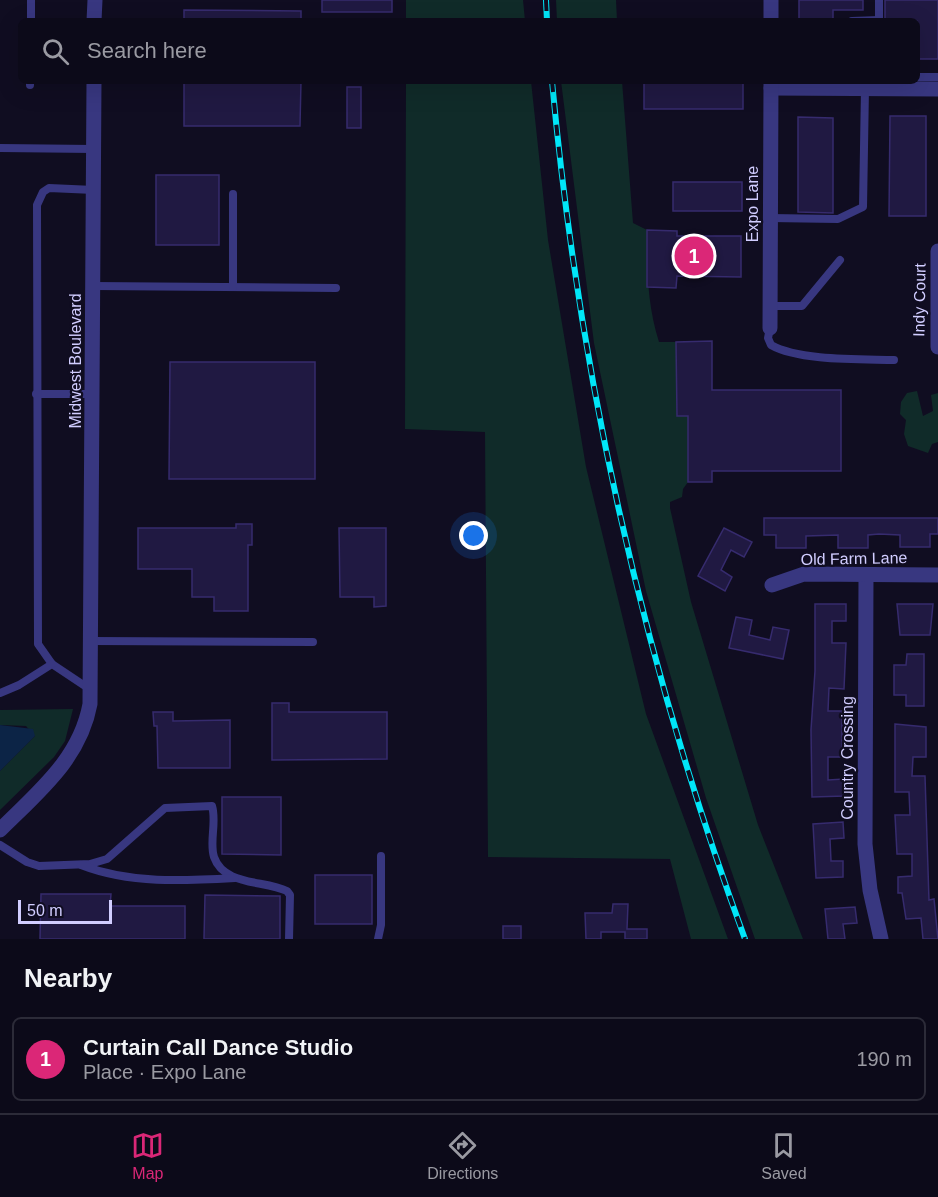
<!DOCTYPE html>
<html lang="en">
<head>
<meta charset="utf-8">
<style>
  :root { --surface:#0c0a19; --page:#1a1826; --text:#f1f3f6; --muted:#9a9aa2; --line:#2c2b38; --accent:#db2777 }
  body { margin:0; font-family:Helvetica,sans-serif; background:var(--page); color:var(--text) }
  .scale { position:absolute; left:18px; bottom:15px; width:94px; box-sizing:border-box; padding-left:6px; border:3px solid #d1cdff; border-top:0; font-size:16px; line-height:21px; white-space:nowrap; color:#d1cdff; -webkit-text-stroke:4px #100d21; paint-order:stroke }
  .you { position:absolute; left:474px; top:536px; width:21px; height:21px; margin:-15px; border:4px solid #fff; border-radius:50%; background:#1a73e8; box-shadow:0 0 0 9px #1a73e833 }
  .badge { display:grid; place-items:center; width:39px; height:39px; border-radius:50%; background:var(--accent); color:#fff; font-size:20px; font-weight:700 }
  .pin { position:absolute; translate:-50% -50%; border:3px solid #fff; box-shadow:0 2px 6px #0006 }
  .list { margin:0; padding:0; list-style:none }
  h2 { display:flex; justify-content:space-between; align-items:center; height:78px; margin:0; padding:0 24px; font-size:26px }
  h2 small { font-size:20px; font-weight:400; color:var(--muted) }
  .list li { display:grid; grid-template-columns:39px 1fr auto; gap:18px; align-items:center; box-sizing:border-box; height:84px; margin:0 12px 12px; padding:0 12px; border:2px solid var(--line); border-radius:9px }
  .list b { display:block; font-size:22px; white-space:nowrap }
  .list p { margin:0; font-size:20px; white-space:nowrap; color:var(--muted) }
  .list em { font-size:20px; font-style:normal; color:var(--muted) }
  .icon { flex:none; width:33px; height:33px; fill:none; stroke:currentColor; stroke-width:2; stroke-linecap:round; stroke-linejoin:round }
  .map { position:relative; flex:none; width:938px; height:939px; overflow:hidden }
  .search { position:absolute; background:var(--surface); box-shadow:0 6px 24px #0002; left:18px; right:18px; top:18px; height:66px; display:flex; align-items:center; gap:15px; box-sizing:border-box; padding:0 21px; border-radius:9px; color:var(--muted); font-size:22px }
  .sheet { height:174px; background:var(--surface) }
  nav { display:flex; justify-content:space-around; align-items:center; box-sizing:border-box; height:84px; border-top:2px solid var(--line); background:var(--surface); font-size:16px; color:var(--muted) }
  nav a { display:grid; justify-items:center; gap:3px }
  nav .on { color:var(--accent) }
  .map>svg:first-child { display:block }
  .green { fill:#102b29 }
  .water { fill:#0c2446 }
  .building { fill:#201942; stroke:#362b6e; stroke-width:1.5 }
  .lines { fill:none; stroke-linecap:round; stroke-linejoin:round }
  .lane { stroke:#383780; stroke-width:8 }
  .street { stroke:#383780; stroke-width:15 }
  .rail-casing { stroke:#00e6f8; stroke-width:6 }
  .rail { stroke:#100d21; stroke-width:4; stroke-dasharray:11; stroke-linecap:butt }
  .labels { text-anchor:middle; stroke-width:4.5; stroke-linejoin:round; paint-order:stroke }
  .street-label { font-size:16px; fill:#d1cdff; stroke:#100d21 }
</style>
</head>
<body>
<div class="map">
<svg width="938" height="939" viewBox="0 0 938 939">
  <rect width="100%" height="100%" fill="#100d21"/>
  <!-- green -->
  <g class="green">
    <path d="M 406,0 L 523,0 L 525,21 L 406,21 Z"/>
    <path d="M 556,0 L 616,0 L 617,21 L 557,21 Z"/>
    <path d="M 406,81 L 531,81 L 548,240 L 586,467 L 646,714 L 728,939 L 691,939 L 670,859 L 488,857 L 485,432 L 405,429 Z"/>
    <path d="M 561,81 L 622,81 L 633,223 L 647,230 C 647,269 647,304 659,342 L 676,342 L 677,416 L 688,416 L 688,482 L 683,489 L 682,497 L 670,502 L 670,508 L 691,602 L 758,825 L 803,939 L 755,939 L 706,798 L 646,591 L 594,343 Z"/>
    <path d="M 917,391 L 923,416 L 933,411 L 931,395 L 938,393 L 938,442 L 932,444 L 928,453 L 908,446 L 904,434 L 906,420 L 900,414 L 901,402 L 907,393 Z"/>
    <path d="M 73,709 L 65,741 L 54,757 L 0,810 L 0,771 L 35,736 L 26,726 L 0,725 L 0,710 Z"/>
  </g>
  <!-- water -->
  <path class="water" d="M 0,725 L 33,729 L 35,736 L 0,771 Z"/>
  <!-- building -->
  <g class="building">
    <rect x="322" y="0" width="70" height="12"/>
    <path d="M 799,0 L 863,0 L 863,10 L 833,10 L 833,21 L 799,21 Z"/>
    <path d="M 885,0 L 938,0 L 938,59 L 917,59 L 917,21 L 885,21 Z"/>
    <path d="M 184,10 L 301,11 L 301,21 L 184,21 Z"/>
    <path d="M 184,81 L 301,81 L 300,126 L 184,126 Z"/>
    <rect x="644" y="81" width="99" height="28"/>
    <rect x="347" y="87" width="14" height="41"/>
    <path d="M 890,116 L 926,116 L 926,216 L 889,216 Z"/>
    <path d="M 798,117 L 833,118 L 833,213 L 798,212 Z"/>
    <rect x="156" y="175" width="63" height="70"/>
    <rect x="673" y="182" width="69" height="29"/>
    <path d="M 647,230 L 677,231 L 677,236 L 741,236 L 741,277 L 677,276 L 676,288 L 647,287 Z"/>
    <path d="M 712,341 L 712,390 L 841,390 L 841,471 L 712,471 L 712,482 L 688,482 L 688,416 L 677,416 L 676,342 Z"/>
    <path d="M 170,362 L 315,362 L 315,479 L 169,479 Z"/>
    <path d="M 764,518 L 938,518 L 938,534 L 930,534 L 930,547 L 900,547 L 900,535 L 879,534 L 868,535 L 868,548 L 838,548 L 838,535 L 806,536 L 806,548 L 776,548 L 776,535 L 764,535 Z"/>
    <path d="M 236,524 L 252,524 L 252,545 L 248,545 L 248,611 L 214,611 L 214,597 L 192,597 L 192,569 L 138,569 L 138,528 L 236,528 Z"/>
    <path d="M 339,528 L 386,528 L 386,606 L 374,607 L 374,597 L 340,597 Z"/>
    <path d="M 724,528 L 752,542 L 744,557 L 731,550 L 721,570 L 732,577 L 725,591 L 698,576 Z"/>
    <path d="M 815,604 L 846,604 L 846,621 L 832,621 L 832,643 L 846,643 L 844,689 L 829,688 L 828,711 L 842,711 L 842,757 L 828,757 L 828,780 L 844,779 L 845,796 L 812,797 L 811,730 L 815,671 Z"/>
    <path d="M 897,604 L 933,604 L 930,635 L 900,635 Z"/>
    <path d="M 736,617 L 752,620 L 749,635 L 770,640 L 773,627 L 789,630 L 783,659 L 729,648 Z"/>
    <path d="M 907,654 L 924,654 L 924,706 L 906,706 L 906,695 L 894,695 L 894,665 L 906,665 Z"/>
    <path d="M 272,703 L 289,703 L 289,712 L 387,712 L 387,759 L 272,760 Z"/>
    <path d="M 153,712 L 173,712 L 173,721 L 230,720 L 230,768 L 158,768 L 157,726 L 154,726 Z"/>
    <path d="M 895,724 L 926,727 L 926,757 L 913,757 L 912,776 L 925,776 L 929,900 L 934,899 L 938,939 L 923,939 L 921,918 L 906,919 L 902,893 L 898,893 L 898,877 L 912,876 L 912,854 L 897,854 L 895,815 L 910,815 L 909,792 L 895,792 Z"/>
    <path d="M 222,797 L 281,797 L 281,855 L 222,854 Z"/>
    <path d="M 843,822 L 844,838 L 830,839 L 831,861 L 843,861 L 843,877 L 816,878 L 813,824 Z"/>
    <rect x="315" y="875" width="57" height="49"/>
    <path d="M 41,894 L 111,894 L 110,906 L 185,906 L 185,939 L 40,939 Z"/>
    <path d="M 205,895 L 280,896 L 280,939 L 204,939 Z"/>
    <path d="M 613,904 L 628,904 L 627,929 L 647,929 L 647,939 L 625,939 L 625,932 L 601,932 L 601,939 L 586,939 L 585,913 L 612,913 Z"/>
    <path d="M 855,907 L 857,923 L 843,924 L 845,939 L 828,939 L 825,909 Z"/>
    <rect x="503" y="926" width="18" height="13"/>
  </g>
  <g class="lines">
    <!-- lane -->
    <g class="lane">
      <path d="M 31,21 L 31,0"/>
      <path d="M 852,21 L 879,20"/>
      <path d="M 879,21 L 879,0"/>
      <path d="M 917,77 L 938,77"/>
      <path d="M 30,85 L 30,81"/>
      <path d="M 0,148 L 94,149"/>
      <path d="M 770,218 L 838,219 L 863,207 L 865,88"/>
      <path d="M 93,286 L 336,288"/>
      <path d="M 233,287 L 233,194"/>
      <path d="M 770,306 L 802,306 L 840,260"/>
      <path d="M 770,328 L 768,338 L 771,345 C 799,361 861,359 894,360"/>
      <path d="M 36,394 L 93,394"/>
      <path d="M 91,641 L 313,642"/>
      <path d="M 91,690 L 52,664 L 38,644 L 37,205 L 43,192 L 49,188 L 94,190"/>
      <path d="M 0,693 L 19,685 L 52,664"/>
      <path d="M 0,845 L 27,862 L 39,866 L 90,864 L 107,859 L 165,808 L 212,806 C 217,822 209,842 214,857 C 224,886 264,880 287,891 L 290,895 L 289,939"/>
      <path d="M 81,865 C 130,884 183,881 235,878"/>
      <path d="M 378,939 L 381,925 L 381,856"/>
    </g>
    <!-- street -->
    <g class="street">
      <path d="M 94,21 L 95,0"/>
      <path d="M 771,21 L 771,0"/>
      <path d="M 771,88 L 938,89"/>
      <path d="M 938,251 L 938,347"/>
      <path d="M 770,328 L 771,81"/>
      <path d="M 866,575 L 865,844 L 870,890 L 881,939"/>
      <path d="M 772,585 L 804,574 L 938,575"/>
      <path d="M 0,830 C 38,792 80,759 90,704 L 94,81"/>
    </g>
    <!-- rail casing -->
    <g class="rail-casing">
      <g id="rail">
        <path d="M 546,0 L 547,21"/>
        <path d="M 552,81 C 579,375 643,662 745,939"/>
      </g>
    </g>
    <!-- rail -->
    <use href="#rail" class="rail"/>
  </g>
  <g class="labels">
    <!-- street labels -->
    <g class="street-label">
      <text transform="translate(752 204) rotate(-90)" y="6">Expo Lane</text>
      <text transform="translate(919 300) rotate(-89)" y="6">Indy Court</text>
      <text transform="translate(75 361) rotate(-90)" y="6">Midwest Boulevard</text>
      <text transform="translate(854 558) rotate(-1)" y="6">Old Farm Lane</text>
      <text transform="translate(847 758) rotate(-90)" y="6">Country Crossing</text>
    </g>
  </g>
</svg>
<div class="scale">50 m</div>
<div class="you"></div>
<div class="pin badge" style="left:694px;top:256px">1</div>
<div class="search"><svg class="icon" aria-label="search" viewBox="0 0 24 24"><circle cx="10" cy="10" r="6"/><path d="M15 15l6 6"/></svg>Search here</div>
</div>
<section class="sheet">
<h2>Nearby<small></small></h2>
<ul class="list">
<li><span class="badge">1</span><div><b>Curtain Call Dance Studio</b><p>Place · Expo Lane</p></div><em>190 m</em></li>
</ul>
</section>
<nav>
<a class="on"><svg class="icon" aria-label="map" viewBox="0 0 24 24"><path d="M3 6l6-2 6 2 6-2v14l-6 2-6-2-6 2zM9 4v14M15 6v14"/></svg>Map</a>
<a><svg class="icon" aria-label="directions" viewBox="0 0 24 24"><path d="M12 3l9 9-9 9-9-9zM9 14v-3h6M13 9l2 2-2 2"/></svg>Directions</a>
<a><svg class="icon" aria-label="saved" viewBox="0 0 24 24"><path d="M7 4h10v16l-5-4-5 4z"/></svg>Saved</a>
</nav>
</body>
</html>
